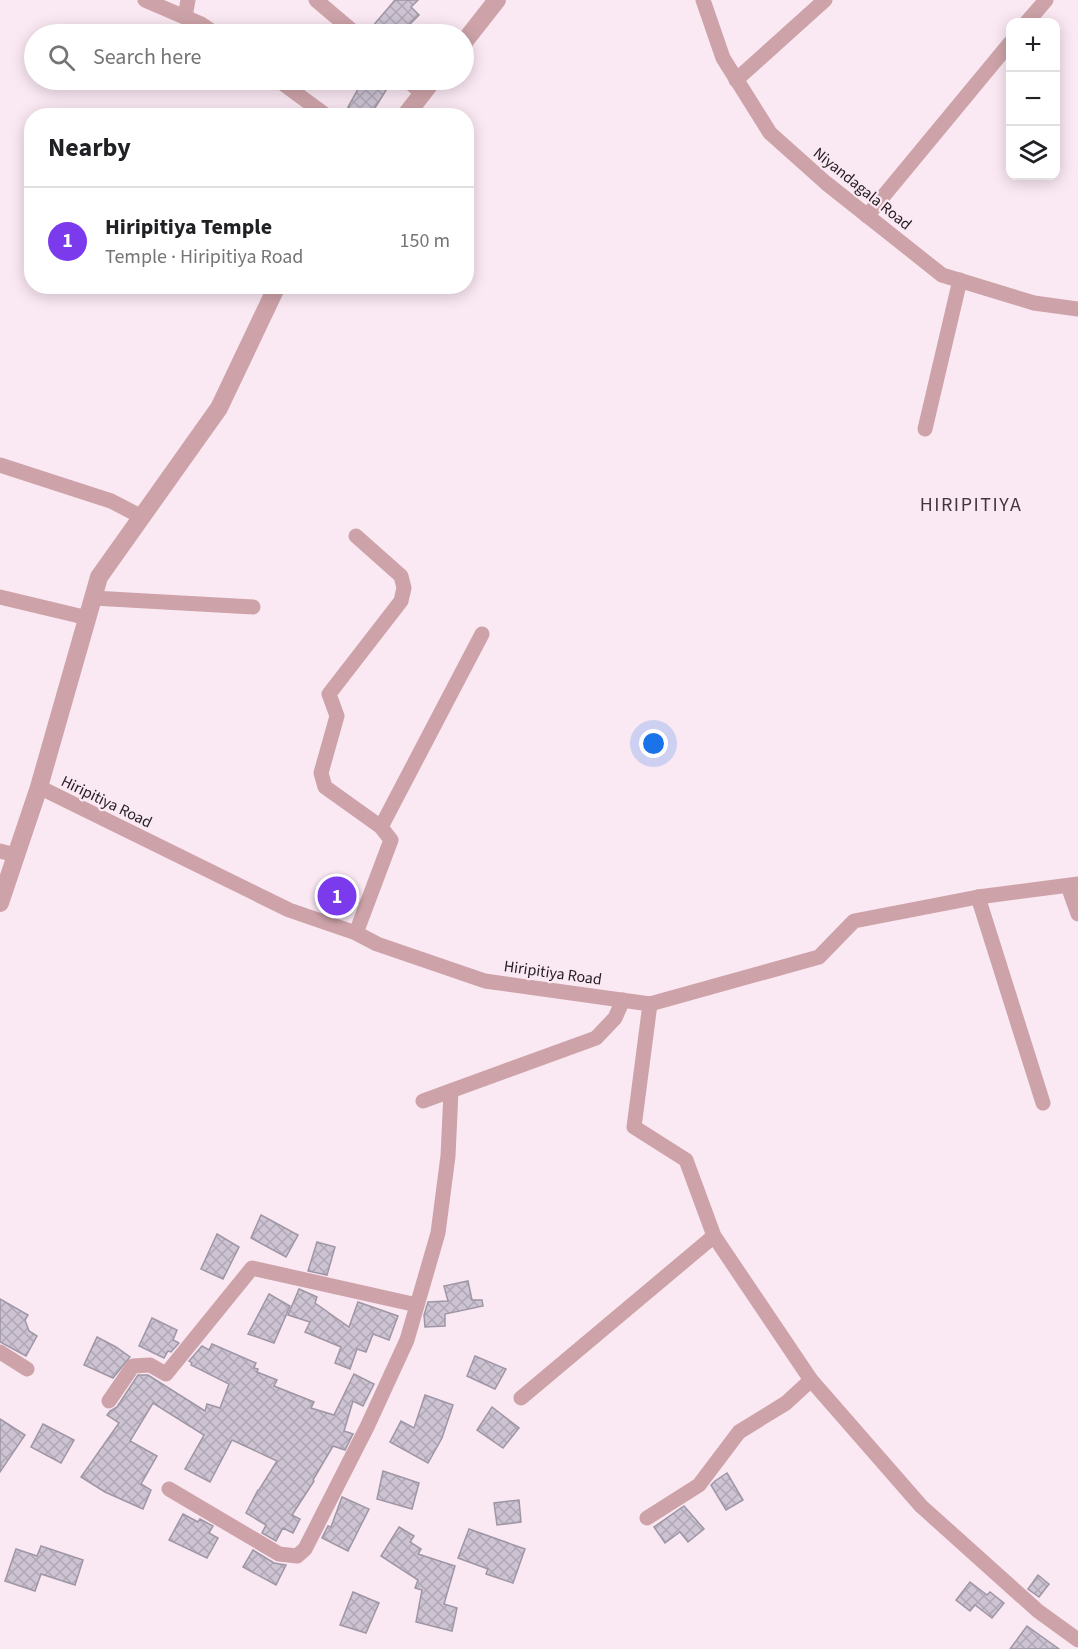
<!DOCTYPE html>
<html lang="en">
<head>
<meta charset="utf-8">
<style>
  :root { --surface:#fff; --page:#f6f6f6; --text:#202124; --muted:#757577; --line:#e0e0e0; --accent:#7c3aed }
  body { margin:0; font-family:"Source Sans 3",sans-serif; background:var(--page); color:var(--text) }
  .controls { position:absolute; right:18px; top:18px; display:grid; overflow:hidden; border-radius:12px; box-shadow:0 3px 15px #0003 }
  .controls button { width:54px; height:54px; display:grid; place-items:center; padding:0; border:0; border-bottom:2px solid var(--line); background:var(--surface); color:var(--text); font:30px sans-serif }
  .you { position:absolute; left:654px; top:744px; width:21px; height:21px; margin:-15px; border:4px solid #fff; border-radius:50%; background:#1a73e8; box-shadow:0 0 0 9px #1a73e833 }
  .badge { display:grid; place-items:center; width:39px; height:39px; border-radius:50%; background:var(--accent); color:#fff; font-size:20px; font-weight:700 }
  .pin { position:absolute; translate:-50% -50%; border:3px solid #fff; box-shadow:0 2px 6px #0006 }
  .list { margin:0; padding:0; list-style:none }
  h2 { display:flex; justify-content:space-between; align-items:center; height:78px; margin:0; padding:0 24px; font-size:26px }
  h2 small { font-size:20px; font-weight:400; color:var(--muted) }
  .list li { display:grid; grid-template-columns:39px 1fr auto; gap:18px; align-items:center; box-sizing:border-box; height:108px; padding:0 24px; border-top:2px solid var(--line) }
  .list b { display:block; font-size:22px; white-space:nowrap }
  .list p { margin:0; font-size:20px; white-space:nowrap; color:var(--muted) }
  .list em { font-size:20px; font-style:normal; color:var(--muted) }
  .icon { flex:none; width:33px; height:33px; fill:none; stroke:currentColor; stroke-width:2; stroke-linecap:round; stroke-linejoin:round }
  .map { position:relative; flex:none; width:1078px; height:1649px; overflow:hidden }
  .search { position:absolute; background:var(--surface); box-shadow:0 3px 15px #0003; left:24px; top:24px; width:450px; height:66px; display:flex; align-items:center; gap:15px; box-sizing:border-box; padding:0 21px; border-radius:33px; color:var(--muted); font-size:22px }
  .panel { position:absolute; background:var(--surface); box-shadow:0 3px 15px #0003; left:24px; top:108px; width:450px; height:186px; border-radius:24px }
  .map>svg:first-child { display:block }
  .building { fill:url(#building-cross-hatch); stroke:#9f96a5; stroke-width:1.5 }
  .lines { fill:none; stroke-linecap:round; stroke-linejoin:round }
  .minor { stroke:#cda3a9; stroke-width:15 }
  .tertiary { stroke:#cda3a9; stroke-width:18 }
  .labels { text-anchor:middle; stroke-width:4.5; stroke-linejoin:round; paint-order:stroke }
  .street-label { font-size:16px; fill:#241d21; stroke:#fae8f3 }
  .quarter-label { font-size:20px; letter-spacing:1.5px; fill:#43363e; stroke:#fae8f3 }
</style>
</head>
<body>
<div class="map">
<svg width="1078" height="1649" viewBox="0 0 1078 1649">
  <defs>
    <pattern id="building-cross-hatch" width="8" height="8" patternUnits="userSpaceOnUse" patternTransform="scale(1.5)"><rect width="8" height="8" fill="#cdc3d3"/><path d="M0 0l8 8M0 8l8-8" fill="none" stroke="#b0a7b5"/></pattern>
  </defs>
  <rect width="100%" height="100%" fill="#fae8f3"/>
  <!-- building -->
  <g class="building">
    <path d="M 395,0 L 418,0 L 411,7 L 419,15 L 409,25 L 420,34 L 366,34 Z"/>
    <path d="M 378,81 L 388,87 L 370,116 L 362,116 L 348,107 L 362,82 L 373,88 Z"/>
    <path d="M 261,1215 L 298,1235 L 286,1257 L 251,1238 Z"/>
    <path d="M 217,1234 L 239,1247 L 223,1279 L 201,1269 Z"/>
    <path d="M 317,1242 L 335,1247 L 327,1275 L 308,1271 Z"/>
    <path d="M 468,1281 L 472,1300 L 482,1300 L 483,1306 L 445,1314 L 445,1326 L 425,1327 L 424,1315 L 428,1302 L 448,1301 L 444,1286 Z"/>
    <path d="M 299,1289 L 317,1297 L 315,1303 L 349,1327 L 358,1302 L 398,1316 L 389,1340 L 373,1334 L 366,1352 L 357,1349 L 350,1369 L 335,1363 L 341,1347 L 305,1332 L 310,1322 L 288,1315 Z"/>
    <path d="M 269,1294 L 290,1306 L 274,1343 L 248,1334 Z"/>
    <path d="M 0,1299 L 28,1315 L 25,1320 L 29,1331 L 37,1336 L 26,1356 L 0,1342 Z"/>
    <path d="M 152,1318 L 177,1330 L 173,1340 L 179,1343 L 171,1352 L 168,1351 L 164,1358 L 139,1346 Z"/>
    <path d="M 97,1337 L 116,1347 L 130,1357 L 113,1378 L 84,1365 Z"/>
    <path d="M 212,1344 L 256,1363 L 254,1368 L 258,1369 L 257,1372 L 277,1380 L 274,1386 L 314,1402 L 311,1408 L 334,1415 L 354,1374 L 374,1384 L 363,1406 L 353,1401 L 344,1431 L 353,1434 L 345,1450 L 333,1446 L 313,1480 L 314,1481 L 292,1515 L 300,1519 L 293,1533 L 283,1528 L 276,1541 L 262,1533 L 266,1525 L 246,1513 L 258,1490 L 259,1490 L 277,1461 L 232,1440 L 210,1482 L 185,1469 L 204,1435 L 153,1403 L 130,1441 L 157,1456 L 141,1484 L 151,1490 L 143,1509 L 105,1492 L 81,1477 L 119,1423 L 107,1415 L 110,1411 L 117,1407 L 138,1375 L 148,1375 L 205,1411 L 207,1404 L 220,1408 L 229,1384 L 191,1365 L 192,1363 L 189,1361 L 202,1346 L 209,1350 Z"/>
    <path d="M 475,1356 L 506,1369 L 495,1389 L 467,1376 Z"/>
    <path d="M 425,1395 L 453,1405 L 442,1438 L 428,1463 L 390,1442 L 401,1421 L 414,1428 Z"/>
    <path d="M 492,1407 L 519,1428 L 503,1448 L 477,1430 Z"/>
    <path d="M 0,1419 L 25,1435 L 0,1472 Z"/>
    <path d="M 43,1424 L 74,1440 L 61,1463 L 31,1447 Z"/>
    <path d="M 383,1471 L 419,1483 L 412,1509 L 377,1499 Z"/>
    <path d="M 727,1473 L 743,1500 L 726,1510 L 711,1485 L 715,1481 Z"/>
    <path d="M 342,1497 L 369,1509 L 348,1551 L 322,1538 L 328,1526 L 331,1527 Z"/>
    <path d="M 519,1500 L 521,1522 L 497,1525 L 494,1503 Z"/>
    <path d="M 684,1506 L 704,1529 L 688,1542 L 680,1532 L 665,1543 L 654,1527 Z"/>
    <path d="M 183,1514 L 198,1522 L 200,1519 L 213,1526 L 209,1533 L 218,1538 L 207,1558 L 169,1540 Z"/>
    <path d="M 399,1527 L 414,1536 L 410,1542 L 421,1549 L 418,1554 L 455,1566 L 444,1604 L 457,1608 L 452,1631 L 416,1622 L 422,1590 L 415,1588 L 418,1580 L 381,1556 Z"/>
    <path d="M 469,1529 L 525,1549 L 513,1583 L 486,1574 L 488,1569 L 458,1558 Z"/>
    <path d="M 41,1546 L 83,1560 L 75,1585 L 41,1574 L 35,1591 L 5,1581 L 16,1549 L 37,1556 Z"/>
    <path d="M 253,1550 L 274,1563 L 286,1565 L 276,1585 L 243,1567 Z"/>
    <path d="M 1038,1575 L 1049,1584 L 1039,1597 L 1028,1589 Z"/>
    <path d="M 970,1582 L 987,1595 L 990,1592 L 1004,1603 L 992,1618 L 975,1605 L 970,1611 L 956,1600 Z"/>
    <path d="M 353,1592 L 379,1603 L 366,1633 L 340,1625 Z"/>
    <path d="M 1027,1626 L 1059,1649 L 1010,1649 Z"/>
  </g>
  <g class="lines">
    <!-- minor -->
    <g class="minor">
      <path d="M 145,0 L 201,24 L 216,34"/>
      <path d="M 316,0 L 356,34"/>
      <path d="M 703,0 L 723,58 L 770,133 L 826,183 L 942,275 L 1034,303 L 1078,309"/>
      <path d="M 185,17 L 188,0"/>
      <path d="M 1027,22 L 1046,0"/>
      <path d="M 278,80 L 327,116"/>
      <path d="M 407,80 L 422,93"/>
      <path d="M 736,80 L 825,0"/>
      <path d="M 867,216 L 1010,43"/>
      <path d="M 925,429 L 960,280"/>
      <path d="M 0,465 L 111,501 L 142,517"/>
      <path d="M 356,536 L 401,576 L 404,588 L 401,601 L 329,694 L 337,716 L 321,773 L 325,787 L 381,827 L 391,840 L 356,933"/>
      <path d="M 0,597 L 88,618"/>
      <path d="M 93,598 L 253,607"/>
      <path d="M 39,787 L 289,910 L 356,933 L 377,944 L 485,981 L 650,1004 L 819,957 L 854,921 L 978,897 L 1078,884"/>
      <path d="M 381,827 L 482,634"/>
      <path d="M 0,851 L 15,855"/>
      <path d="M 1068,886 L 1078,914"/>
      <path d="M 978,897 L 1043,1103"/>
      <path d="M 650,1004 L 634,1127 L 686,1160 L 714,1236 L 811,1380 L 921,1506 L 1038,1611 L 1078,1640"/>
      <path d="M 423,1101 L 596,1038 L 615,1018 L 623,1000"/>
      <path d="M 0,1352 L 27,1369"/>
      <path d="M 521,1398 L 714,1236"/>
      <path d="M 109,1401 L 133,1366 L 150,1365 L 166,1374 L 252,1268 L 417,1305"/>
      <path d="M 169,1489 L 279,1554 L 297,1556 L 305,1549 L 367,1427 L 407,1340 L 438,1233 L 448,1156 L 451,1091"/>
      <path d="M 647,1518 L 699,1485 L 739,1432 L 786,1403 L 811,1380"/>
    </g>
    <!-- tertiary -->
    <g class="tertiary">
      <path d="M 464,42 L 497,0"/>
      <path d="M 405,116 L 433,80"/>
      <path d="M 0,903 L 39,787 L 99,577 L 219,408 L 277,286"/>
    </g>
  </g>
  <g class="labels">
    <!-- street labels -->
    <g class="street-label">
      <text transform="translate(863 188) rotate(39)" y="6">Niyandagala Road</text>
      <text transform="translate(107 801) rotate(26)" y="6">Hiripitiya Road</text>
      <text transform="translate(553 972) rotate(8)" y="6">Hiripitiya Road</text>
    </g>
    <!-- quarter labels -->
    <g class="quarter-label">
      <text x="971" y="511">HIRIPITIYA</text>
    </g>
  </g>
</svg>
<div class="controls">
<button>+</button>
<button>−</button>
<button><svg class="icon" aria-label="layers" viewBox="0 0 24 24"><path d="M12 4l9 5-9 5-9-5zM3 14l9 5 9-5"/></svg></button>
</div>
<div class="you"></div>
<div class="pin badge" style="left:337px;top:896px">1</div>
<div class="search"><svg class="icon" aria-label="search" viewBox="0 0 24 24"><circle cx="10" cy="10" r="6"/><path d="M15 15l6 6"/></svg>Search here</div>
<section class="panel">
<h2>Nearby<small></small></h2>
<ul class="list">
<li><span class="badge">1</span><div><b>Hiripitiya Temple</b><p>Temple · Hiripitiya Road</p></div><em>150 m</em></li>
</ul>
</section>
</div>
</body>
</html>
